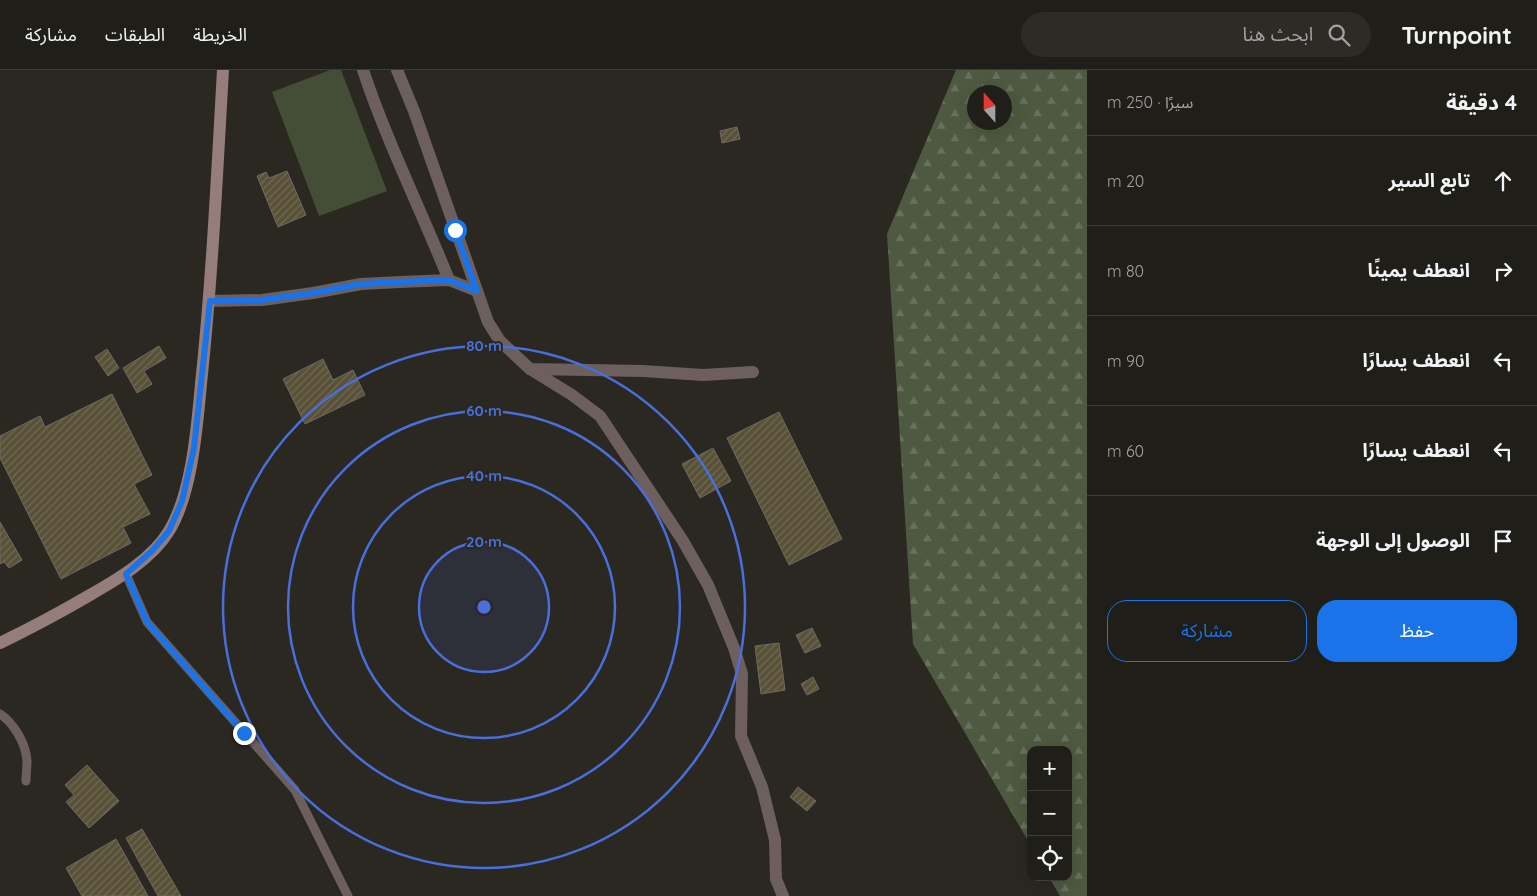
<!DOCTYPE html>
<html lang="ar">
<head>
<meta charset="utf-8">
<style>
  :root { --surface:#201e19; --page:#2d2b26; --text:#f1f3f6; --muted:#a2a2a2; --line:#3d3c38; --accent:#1a73e8 }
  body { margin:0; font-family:Quicksand,"Noto Sans Arabic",sans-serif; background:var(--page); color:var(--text); direction:rtl }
  .controls { position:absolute; right:15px; bottom:15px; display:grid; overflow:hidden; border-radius:10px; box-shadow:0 5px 20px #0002 }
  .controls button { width:45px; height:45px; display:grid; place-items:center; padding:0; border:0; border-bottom:1px solid var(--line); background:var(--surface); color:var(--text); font:25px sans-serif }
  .compass { position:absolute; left:967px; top:15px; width:45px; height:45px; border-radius:50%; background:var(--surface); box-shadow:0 5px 20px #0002; rotate:339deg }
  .stop { position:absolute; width:15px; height:15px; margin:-11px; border:4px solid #1a73e8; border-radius:50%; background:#fff }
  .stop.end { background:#1a73e8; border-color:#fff; box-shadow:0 1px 5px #0008 }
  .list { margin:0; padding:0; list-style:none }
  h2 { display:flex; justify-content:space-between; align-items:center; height:65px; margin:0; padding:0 20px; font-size:21px }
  h2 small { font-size:16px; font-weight:400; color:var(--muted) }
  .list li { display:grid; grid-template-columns:32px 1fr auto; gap:15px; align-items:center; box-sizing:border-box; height:90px; padding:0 20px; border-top:1px solid var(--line) }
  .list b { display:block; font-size:19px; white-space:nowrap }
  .list em { font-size:16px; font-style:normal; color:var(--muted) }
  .actions { display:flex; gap:10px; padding:15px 20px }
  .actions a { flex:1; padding:11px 0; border:1px solid var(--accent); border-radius:20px; text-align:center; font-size:18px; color:var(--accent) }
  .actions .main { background:var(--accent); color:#fff }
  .icon { flex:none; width:28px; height:28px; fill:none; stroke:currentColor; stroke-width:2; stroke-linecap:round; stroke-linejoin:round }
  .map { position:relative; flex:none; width:1087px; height:826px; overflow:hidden; direction:ltr }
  header { display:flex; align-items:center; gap:30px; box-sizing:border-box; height:70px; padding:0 25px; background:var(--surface); border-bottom:1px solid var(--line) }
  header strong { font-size:24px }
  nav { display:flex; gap:28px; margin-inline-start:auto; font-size:18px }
  .search { width:350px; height:45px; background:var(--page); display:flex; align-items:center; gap:12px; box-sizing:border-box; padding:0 18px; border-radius:28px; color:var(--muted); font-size:19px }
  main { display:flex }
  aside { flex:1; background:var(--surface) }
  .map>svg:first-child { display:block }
  .forest { fill:url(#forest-firs); fill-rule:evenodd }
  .pitch { fill:#444e37 }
  .building { fill:url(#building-hatch); stroke:#6e6b63 }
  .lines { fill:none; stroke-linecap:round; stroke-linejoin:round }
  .service { stroke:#6d5f5e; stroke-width:9 }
  .minor { stroke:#6d5f5e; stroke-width:12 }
  .secondary { stroke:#947d7b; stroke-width:12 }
  .route { stroke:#1a73e8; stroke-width:6 }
  .ring { fill:none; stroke:#486fdc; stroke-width:2.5 }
  .centre { fill:#486fdc; stroke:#2a2821; stroke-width:2.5 }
  .ring-label { font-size:15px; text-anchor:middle; font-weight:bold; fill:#486fdc; stroke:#2a2821; stroke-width:4; stroke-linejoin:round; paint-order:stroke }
</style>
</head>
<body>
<header>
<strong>Turnpoint</strong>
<div class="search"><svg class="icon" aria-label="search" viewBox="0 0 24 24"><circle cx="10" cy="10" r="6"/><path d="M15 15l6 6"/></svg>ابحث هنا</div>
<nav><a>الخريطة</a><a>الطبقات</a><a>مشاركة</a></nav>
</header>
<main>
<aside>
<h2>4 دقيقة<small>سيرًا · 250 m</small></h2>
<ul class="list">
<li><svg class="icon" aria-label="ahead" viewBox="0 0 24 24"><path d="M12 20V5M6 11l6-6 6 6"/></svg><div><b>تابع السير</b></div><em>20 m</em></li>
<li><svg class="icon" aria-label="right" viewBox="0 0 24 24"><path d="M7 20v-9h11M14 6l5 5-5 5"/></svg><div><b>انعطف يمينًا</b></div><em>80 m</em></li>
<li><svg class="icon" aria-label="left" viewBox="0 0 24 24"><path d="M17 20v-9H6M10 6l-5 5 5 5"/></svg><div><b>انعطف يسارًا</b></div><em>90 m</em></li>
<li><svg class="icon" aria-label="left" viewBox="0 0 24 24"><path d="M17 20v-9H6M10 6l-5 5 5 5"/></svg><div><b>انعطف يسارًا</b></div><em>60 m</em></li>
<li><svg class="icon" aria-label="arrive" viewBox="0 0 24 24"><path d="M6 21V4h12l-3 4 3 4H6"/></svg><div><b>الوصول إلى الوجهة</b></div></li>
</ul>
<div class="actions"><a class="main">حفظ</a><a>مشاركة</a></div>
</aside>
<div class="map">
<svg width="1087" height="826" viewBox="0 0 1087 826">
  <defs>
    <pattern id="forest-firs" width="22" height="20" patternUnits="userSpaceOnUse" patternTransform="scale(1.25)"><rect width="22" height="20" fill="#4e5941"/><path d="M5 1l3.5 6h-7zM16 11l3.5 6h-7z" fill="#68715d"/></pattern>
    <pattern id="building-hatch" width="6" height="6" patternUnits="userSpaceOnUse" patternTransform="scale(1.25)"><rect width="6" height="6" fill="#595137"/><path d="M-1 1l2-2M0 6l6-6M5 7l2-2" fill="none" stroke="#716a54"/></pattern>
  </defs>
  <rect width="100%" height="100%" fill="#2a2821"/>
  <!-- forest -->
  <path class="forest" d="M 956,0 L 1087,0 L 1087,826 L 1060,826 L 1049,807 L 1068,807 L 1068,680 L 1031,680 L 1031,776 L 913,574 L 887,164 ZM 974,22 L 1004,22 L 1004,52 L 974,52 Z"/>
  <!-- pitch -->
  <path class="pitch" d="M 330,0 L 341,0 L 387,121 L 319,146 L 272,22 Z"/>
  <!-- building -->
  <g class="building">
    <path d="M 737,57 L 740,69 L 722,73 L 720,61 Z"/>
    <path d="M 287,101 L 306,145 L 278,157 L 257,106 L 266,102 L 269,108 Z"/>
    <path d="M 159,276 L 166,288 L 144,301 L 152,314 L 137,323 L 123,298 Z"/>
    <path d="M 107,279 L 119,298 L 108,306 L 95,287 Z"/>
    <path d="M 323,289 L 333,310 L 353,300 L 365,325 L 305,354 L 283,309 Z"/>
    <path d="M 112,324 L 152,405 L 134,414 L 150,444 L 123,457 L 131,473 L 61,509 L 0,388 L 0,366 L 40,346 L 45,357 Z"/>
    <path d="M 779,342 L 842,469 L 789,495 L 727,368 Z"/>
    <path d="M 713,378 L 731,411 L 700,428 L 682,394 Z"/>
    <path d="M 0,452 L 22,490 L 9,498 L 4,492 L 0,494 Z"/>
    <path d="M 812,558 L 821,576 L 805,583 L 796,565 Z"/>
    <path d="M 779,573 L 785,620 L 761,624 L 755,576 Z"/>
    <path d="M 813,607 L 819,619 L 807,625 L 801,614 Z"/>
    <path d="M 87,695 L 119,731 L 89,758 L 66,732 L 74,725 L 65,715 Z"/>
    <path d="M 798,717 L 816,731 L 807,741 L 790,727 Z"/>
    <path d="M 142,759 L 181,826 L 158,826 L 126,768 Z"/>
    <path d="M 116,769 L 148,826 L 82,826 L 66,798 Z"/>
  </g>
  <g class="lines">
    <!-- service -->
    <g class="service">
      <path d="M 126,504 L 147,552 L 295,720 L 348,826"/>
      <path d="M 0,644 C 14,653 26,674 27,691 C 27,698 26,704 26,711"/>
    </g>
    <!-- minor -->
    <g class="minor">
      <path d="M 363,0 C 387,72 421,140 449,210"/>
      <path d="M 397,0 L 414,41 L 488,252 L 500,271 L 530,299 L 643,301 L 703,305 L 753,302"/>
      <path d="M 210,231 L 262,230 L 313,223 L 361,214 L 400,212 L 449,210 L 477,221"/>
      <path d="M 530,299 L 572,325 L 600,346 L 683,471 L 708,515 L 734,578 L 742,604 L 741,666 L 762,717 L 775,770 L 776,809 L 783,826"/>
    </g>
    <!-- secondary -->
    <path class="secondary" d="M 0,573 C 31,558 61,542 90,525 C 118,509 152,489 169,461 C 192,424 197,357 201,314 C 212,210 217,105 223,0"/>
  </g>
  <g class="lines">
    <!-- route -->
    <path class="route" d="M 244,663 L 147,552 L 126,504 L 152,481 L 169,461 L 182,431 L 194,378 L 210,231 L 262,230 L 313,223 L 361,214 L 400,212 L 449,210 L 477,221 L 455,160"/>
  </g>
  <!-- distance rings -->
  <circle cx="484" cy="537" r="65" fill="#486fdc" fill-opacity=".12"/>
  <g class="ring">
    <circle cx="484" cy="537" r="65"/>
    <circle cx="484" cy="537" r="131"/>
    <circle cx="484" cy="537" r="196"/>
    <circle cx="484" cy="537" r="261"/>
  </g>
  <circle cx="484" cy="537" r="8" class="centre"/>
  <g class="ring-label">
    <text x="484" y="281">80 m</text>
    <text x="484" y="346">60 m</text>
    <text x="484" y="411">40 m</text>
    <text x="484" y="477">20 m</text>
  </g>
</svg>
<div class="controls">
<button>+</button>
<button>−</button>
<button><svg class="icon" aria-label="locate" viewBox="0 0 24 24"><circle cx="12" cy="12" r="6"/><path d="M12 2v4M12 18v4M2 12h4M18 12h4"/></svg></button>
</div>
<svg class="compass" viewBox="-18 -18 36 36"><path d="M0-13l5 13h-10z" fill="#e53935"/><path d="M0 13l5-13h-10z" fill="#a2a2a2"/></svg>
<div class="stop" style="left:455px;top:160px"></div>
<div class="stop end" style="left:244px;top:663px"></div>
</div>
</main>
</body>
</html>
